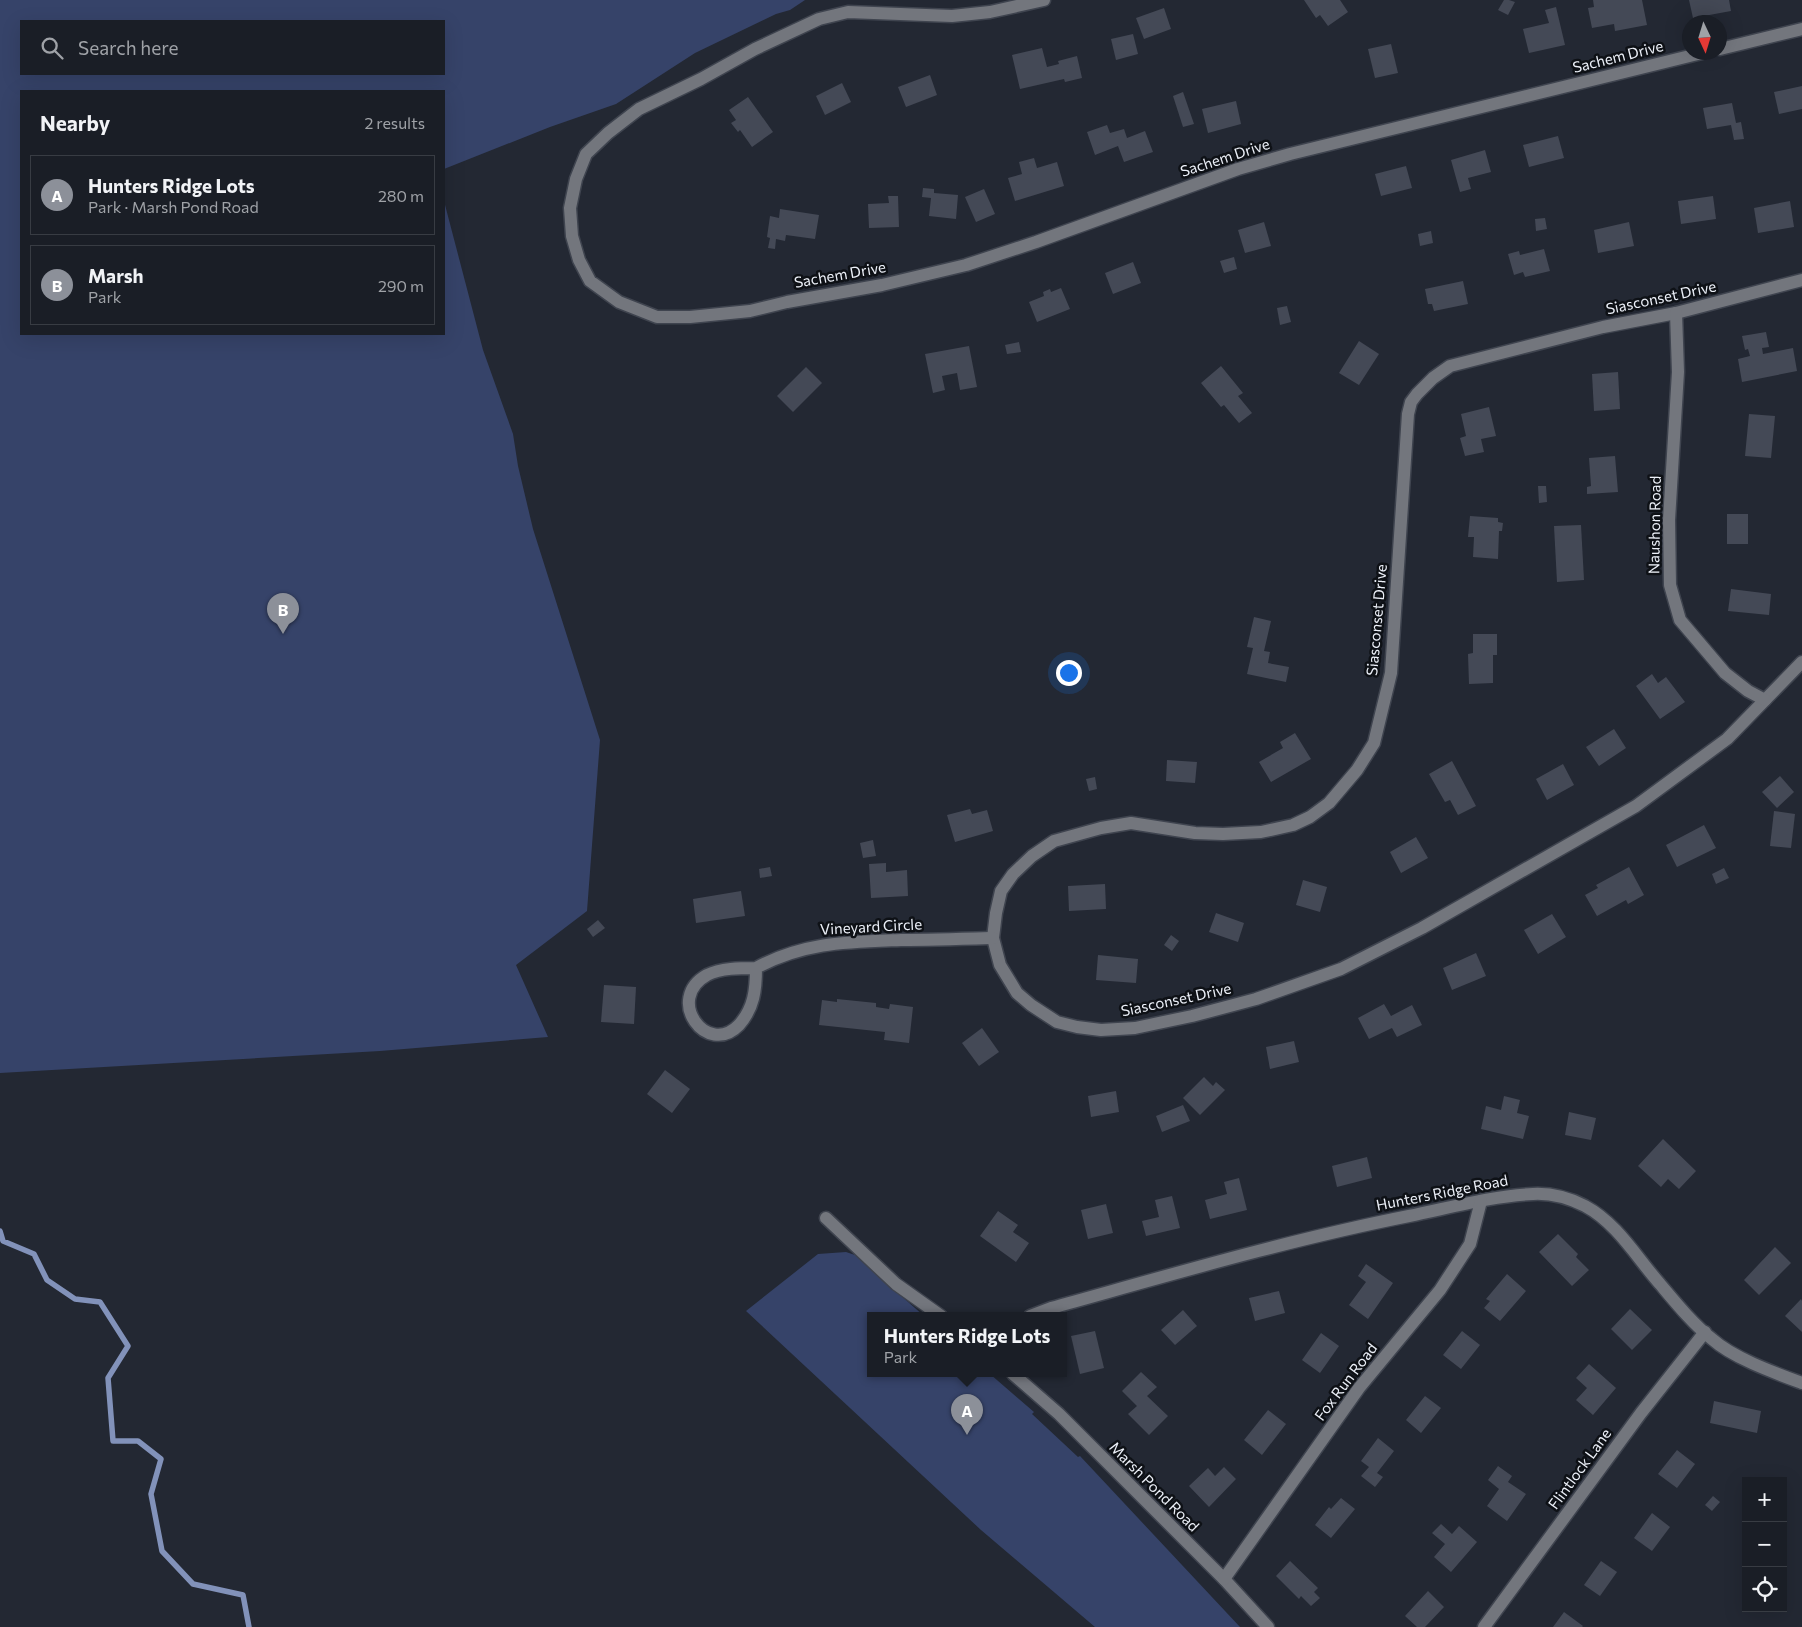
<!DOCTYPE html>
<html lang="en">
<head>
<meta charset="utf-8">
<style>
  :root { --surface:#1a1e26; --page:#23272e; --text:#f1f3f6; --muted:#9fa2a7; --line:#383c43; --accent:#8c9099 }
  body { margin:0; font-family:Commissioner,sans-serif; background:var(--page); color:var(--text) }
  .controls { position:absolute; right:15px; bottom:15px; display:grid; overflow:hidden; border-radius:0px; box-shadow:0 5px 20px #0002 }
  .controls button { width:45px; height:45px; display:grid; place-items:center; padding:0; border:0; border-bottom:1px solid var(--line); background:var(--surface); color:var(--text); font:25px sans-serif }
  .compass { position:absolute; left:1682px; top:15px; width:45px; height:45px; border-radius:50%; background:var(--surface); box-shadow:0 5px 20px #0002; rotate:176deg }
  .you { position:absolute; left:1068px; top:672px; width:18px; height:18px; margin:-12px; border:4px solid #fff; border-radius:50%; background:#1a73e8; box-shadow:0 0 0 8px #1a73e833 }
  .badge { display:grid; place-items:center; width:32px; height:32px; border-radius:50%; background:var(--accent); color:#fff; font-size:16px; font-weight:700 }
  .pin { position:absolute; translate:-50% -41px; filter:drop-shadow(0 1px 2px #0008) }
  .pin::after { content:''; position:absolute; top:26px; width:18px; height:15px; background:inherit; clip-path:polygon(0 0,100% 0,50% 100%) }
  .popup { position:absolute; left:867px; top:1312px; width:200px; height:65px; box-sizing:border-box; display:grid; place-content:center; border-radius:0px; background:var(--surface); filter:drop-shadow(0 1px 4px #0005); font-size:16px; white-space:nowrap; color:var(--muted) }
  .popup b { font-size:19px; color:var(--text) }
  .popup::after { content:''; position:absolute; left:50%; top:100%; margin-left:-10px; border:10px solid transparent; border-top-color:var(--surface) }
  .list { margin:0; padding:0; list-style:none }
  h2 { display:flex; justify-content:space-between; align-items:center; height:65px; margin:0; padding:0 20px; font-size:21px }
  h2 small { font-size:16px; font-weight:400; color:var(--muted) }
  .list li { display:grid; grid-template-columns:32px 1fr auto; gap:15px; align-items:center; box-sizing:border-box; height:80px; margin:0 10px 10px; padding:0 10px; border:1px solid var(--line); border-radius:0px }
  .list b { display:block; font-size:19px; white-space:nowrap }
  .list p { margin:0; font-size:16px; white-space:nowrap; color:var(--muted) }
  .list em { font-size:16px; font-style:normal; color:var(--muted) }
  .icon { flex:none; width:28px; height:28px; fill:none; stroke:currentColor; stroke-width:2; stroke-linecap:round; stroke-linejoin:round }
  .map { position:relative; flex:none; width:1802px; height:1627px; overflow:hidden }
  .search { position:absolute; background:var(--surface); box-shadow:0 5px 20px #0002; left:20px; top:20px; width:425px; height:55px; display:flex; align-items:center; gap:12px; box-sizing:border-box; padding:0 18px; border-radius:0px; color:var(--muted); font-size:19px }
  .panel { position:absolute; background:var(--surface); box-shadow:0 5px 20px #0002; left:20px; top:90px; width:425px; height:245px; border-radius:0px }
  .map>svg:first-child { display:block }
  .green { fill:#364369; fill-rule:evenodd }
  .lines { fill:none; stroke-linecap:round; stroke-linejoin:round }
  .stream { stroke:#8292ba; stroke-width:5.5 }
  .building { fill:#444956 }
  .minor-casing { stroke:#3f444f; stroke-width:15 }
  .minor { stroke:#73767d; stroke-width:12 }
  .labels { text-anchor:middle; stroke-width:5; stroke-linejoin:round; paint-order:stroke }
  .street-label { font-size:15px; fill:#ecf0f8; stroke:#0e1116 }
</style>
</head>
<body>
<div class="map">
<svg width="1802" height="1627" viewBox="0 0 1802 1627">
  <rect width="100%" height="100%" fill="#232833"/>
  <!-- green -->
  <g class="green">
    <path d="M 0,0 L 805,0 L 790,10 L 776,14 L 695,53 L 616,104 L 550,127 L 444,169 L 444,91 L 21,91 L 21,334 L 444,334 L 444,201 L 483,350 L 513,434 L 518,466 L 533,529 L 600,740 L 587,911 L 516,965 L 548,1037 L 380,1051 L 0,1073 ZM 21,21 L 444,21 L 444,74 L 21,74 Z"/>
    <path d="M 846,1252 L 855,1255 L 924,1316 L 871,1316 L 871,1374 L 990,1374 L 1034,1412 L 1032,1414 L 1078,1457 L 1080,1456 L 1240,1627 L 1095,1627 L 981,1530 L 746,1311 L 818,1254 Z"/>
  </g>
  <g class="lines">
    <!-- stream -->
    <path class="stream" d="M 0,1231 L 3,1241 L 34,1254 L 47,1280 L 75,1299 L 100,1302 L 128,1346 L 108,1378 L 113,1441 L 138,1441 L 161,1459 L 151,1494 L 162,1551 L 193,1584 L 243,1595 L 249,1627"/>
  </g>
  <!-- building -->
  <g class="building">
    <path d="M 1304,0 L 1340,0 L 1348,12 L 1328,26 L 1320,15 L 1316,18 Z"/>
    <path d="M 1504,0 L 1509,0 L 1515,2 L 1508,15 L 1498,10 Z"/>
    <path d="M 1593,0 L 1642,0 L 1647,25 L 1615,31 L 1614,24 L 1592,28 L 1588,8 L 1594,7 Z"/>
    <path d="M 1689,0 L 1729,0 L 1731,11 L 1693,18 Z"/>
    <path d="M 1556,7 L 1565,45 L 1529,53 L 1523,29 L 1549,23 L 1545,10 Z"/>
    <path d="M 1164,8 L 1171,29 L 1144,39 L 1136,18 Z"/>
    <path d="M 1133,34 L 1138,54 L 1116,60 L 1111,39 Z"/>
    <path d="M 1391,44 L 1398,73 L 1375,78 L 1368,49 Z"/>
    <path d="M 1042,48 L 1047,67 L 1059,64 L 1058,61 L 1077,56 L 1082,78 L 1065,82 L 1064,79 L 1020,89 L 1012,55 Z"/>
    <path d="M 930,75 L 937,95 L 906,107 L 898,87 Z"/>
    <path d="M 842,83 L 851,102 L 825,115 L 816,96 Z"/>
    <path d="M 1802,86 L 1802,109 L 1779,114 L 1774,92 Z"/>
    <path d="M 1183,92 L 1194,124 L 1183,127 L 1173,96 Z"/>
    <path d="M 748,97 L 773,132 L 752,147 L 740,130 L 738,132 L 731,123 L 736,120 L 729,110 Z"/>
    <path d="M 1236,101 L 1241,124 L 1208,133 L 1202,109 Z"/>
    <path d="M 1732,103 L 1736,123 L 1741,122 L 1744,139 L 1734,140 L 1731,125 L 1707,129 L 1703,108 Z"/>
    <path d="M 1107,125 L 1110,133 L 1124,129 L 1127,138 L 1145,131 L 1153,152 L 1124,162 L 1118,146 L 1095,155 L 1087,132 Z"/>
    <path d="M 1558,136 L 1564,158 L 1529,167 L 1523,145 Z"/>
    <path d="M 1485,150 L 1491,172 L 1468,178 L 1471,189 L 1460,192 L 1451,160 Z"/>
    <path d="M 1034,158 L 1037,168 L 1057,162 L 1064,186 L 1015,201 L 1008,178 L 1022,174 L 1019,162 Z"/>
    <path d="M 1406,166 L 1412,188 L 1381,196 L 1375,174 Z"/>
    <path d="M 923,188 L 934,189 L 934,193 L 958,195 L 956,219 L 929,216 L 931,198 L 922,197 Z"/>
    <path d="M 984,189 L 995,214 L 976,222 L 965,197 Z"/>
    <path d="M 888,196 L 898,196 L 899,227 L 869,228 L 868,204 L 889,203 Z"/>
    <path d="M 1713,196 L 1716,219 L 1681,224 L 1678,201 Z"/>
    <path d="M 1790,201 L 1794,227 L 1758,233 L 1754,208 Z"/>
    <path d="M 780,209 L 819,215 L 815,239 L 786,235 L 785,241 L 776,239 L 775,249 L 768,248 L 770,238 L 767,237 L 770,216 L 779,218 Z"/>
    <path d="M 1545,218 L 1547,229 L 1536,231 L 1535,219 Z"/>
    <path d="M 1264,222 L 1271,246 L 1245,253 L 1238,230 Z"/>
    <path d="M 1629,222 L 1634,246 L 1598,253 L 1594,230 Z"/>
    <path d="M 1431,231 L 1433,243 L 1420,246 L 1418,234 Z"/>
    <path d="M 1544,249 L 1550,271 L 1525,277 L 1523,272 L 1514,275 L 1508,254 L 1519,251 L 1520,255 Z"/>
    <path d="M 1234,257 L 1237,269 L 1224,273 L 1220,261 Z"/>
    <path d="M 1133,262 L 1141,283 L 1113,294 L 1105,273 Z"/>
    <path d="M 1463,281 L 1468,304 L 1434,311 L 1432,304 L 1428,304 L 1425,289 Z"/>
    <path d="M 1061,288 L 1070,309 L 1037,322 L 1029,302 L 1044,296 L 1043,292 L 1050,289 L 1051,292 Z"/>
    <path d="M 1287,306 L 1291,322 L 1280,325 L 1277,308 Z"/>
    <path d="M 1766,332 L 1769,347 L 1762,348 L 1763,354 L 1793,348 L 1797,371 L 1742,382 L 1738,359 L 1750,356 L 1748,349 L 1745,350 L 1742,336 Z"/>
    <path d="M 1359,341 L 1379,354 L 1359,385 L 1339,373 Z"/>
    <path d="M 1019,342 L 1021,352 L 1007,354 L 1005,345 Z"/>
    <path d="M 969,346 L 977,387 L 960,390 L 957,373 L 942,376 L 945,390 L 933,393 L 925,354 Z"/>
    <path d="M 1221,366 L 1243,393 L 1238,396 L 1252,413 L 1239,423 L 1224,405 L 1221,407 L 1201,383 Z"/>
    <path d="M 806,367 L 822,383 L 793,412 L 777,396 Z"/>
    <path d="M 1618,372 L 1620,409 L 1594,411 L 1592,374 Z"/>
    <path d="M 1489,407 L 1496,436 L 1481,439 L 1484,452 L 1465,456 L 1460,438 L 1466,436 L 1461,414 Z"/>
    <path d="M 1749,414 L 1775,416 L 1771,458 L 1745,456 Z"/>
    <path d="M 1615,456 L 1618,492 L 1587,494 L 1587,487 L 1591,486 L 1589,458 Z"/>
    <path d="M 1538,486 L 1546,486 L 1547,502 L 1539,503 Z"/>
    <rect x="1727" y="514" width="21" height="30"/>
    <path d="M 1470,516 L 1498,518 L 1498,522 L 1503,523 L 1502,531 L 1499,531 L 1498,559 L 1473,557 L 1474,537 L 1468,537 Z"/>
    <path d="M 1581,525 L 1584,580 L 1557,582 L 1554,526 Z"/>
    <path d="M 1731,589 L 1771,594 L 1769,615 L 1728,611 Z"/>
    <path d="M 1254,617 L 1271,621 L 1264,651 L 1270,652 L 1268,663 L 1289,667 L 1286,682 L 1247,674 L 1253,648 L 1247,647 Z"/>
    <path d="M 1473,634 L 1497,634 L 1497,655 L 1493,655 L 1493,683 L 1469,684 L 1468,654 L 1473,653 Z"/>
    <path d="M 1652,674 L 1658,683 L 1666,677 L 1685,702 L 1660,719 L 1636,686 Z"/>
    <path d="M 1614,729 L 1626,748 L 1599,766 L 1586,747 Z"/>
    <path d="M 1295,733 L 1311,759 L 1271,782 L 1259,762 L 1283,748 L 1280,742 Z"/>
    <path d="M 1167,760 L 1197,762 L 1195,783 L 1166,781 Z"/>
    <path d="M 1452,761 L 1476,806 L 1458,815 L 1450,800 L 1445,802 L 1429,774 Z"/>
    <path d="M 1563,764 L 1574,785 L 1547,800 L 1536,779 Z"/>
    <path d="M 1780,776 L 1794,792 L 1777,808 L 1762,792 Z"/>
    <path d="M 1095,777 L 1097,789 L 1089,791 L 1086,779 Z"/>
    <path d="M 970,809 L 972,814 L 987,810 L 993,831 L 955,842 L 947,815 Z"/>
    <path d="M 1774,811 L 1795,814 L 1791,848 L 1770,846 Z"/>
    <path d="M 1704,825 L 1716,848 L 1677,867 L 1666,845 Z"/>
    <path d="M 1416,837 L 1428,858 L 1401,873 L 1390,852 Z"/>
    <path d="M 873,840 L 876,856 L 863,858 L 860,843 Z"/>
    <path d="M 886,863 L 886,872 L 907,870 L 908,896 L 871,898 L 869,864 Z"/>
    <path d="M 770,867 L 772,876 L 760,878 L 759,869 Z"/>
    <path d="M 1629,867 L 1644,895 L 1628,904 L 1626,900 L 1597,916 L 1585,895 L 1598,888 L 1596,885 Z"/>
    <path d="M 1724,868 L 1729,878 L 1716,884 L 1712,874 Z"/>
    <path d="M 1303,880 L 1327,887 L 1320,912 L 1296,905 Z"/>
    <path d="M 1105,884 L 1106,909 L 1069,911 L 1068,886 Z"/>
    <path d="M 741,891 L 745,916 L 696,923 L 693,899 Z"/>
    <path d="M 1216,913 L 1244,923 L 1238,942 L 1209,932 Z"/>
    <path d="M 1552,914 L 1566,937 L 1538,954 L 1524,930 Z"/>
    <path d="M 598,920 L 605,928 L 593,937 L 587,929 Z"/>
    <path d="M 1171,935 L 1179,941 L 1172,951 L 1164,945 Z"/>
    <path d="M 1476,953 L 1486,976 L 1452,990 L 1443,968 Z"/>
    <path d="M 1098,955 L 1138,959 L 1136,983 L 1096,980 Z"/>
    <path d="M 604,985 L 636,987 L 634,1024 L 601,1022 Z"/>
    <path d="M 837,999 L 876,1003 L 876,1007 L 889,1009 L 890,1004 L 913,1007 L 909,1043 L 884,1040 L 885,1032 L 819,1025 L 822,1000 L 837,1002 Z"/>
    <path d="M 1384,1004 L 1391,1016 L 1412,1005 L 1422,1025 L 1397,1037 L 1392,1028 L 1369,1039 L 1358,1018 Z"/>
    <path d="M 982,1028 L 999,1052 L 979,1066 L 962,1043 Z"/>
    <path d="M 1294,1041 L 1299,1062 L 1270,1069 L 1266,1047 Z"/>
    <path d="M 665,1070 L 690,1089 L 672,1113 L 647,1094 Z"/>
    <path d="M 1204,1077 L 1213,1086 L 1216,1082 L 1225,1090 L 1200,1115 L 1183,1098 Z"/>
    <path d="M 1116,1091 L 1119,1112 L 1091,1117 L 1088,1096 Z"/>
    <path d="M 1504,1096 L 1520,1100 L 1517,1113 L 1529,1116 L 1523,1139 L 1481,1129 L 1486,1106 L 1501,1110 Z"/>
    <path d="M 1183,1105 L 1190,1121 L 1162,1132 L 1156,1116 Z"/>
    <path d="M 1569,1112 L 1596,1118 L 1591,1140 L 1565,1135 Z"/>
    <path d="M 1663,1139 L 1696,1171 L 1679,1189 L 1668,1179 L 1661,1187 L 1638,1166 Z"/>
    <path d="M 1367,1157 L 1372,1178 L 1337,1187 L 1332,1166 Z"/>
    <path d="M 1239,1178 L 1247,1210 L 1210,1219 L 1205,1200 L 1227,1194 L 1224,1182 Z"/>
    <path d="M 1172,1196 L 1180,1228 L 1146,1236 L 1142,1221 L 1159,1217 L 1155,1200 Z"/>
    <path d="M 1106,1204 L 1113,1233 L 1088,1239 L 1081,1210 Z"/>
    <path d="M 998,1211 L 1018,1225 L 1013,1232 L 1029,1243 L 1016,1262 L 980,1236 Z"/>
    <path d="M 1558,1234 L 1578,1254 L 1576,1257 L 1589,1270 L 1572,1286 L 1539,1252 Z"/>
    <path d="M 1775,1247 L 1791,1263 L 1759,1295 L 1744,1280 Z"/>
    <path d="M 1366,1264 L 1393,1283 L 1368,1319 L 1349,1305 L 1366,1282 L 1358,1276 Z"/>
    <path d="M 1507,1274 L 1526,1291 L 1500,1321 L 1484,1308 L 1490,1301 L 1486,1299 Z"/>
    <path d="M 1279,1291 L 1285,1313 L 1255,1321 L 1249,1298 Z"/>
    <path d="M 1801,1299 L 1802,1301 L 1802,1332 L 1785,1316 Z"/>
    <path d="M 1630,1309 L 1652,1330 L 1632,1350 L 1611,1329 Z"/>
    <path d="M 1183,1310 L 1197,1326 L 1175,1345 L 1161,1330 Z"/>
    <path d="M 1095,1331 L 1104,1368 L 1080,1374 L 1071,1336 Z"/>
    <path d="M 1462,1331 L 1480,1345 L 1461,1369 L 1443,1355 Z"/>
    <path d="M 1321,1333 L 1339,1346 L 1320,1373 L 1302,1360 Z"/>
    <path d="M 1589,1364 L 1616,1388 L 1593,1415 L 1576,1400 L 1587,1388 L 1576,1378 Z"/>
    <path d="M 1141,1372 L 1157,1387 L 1147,1396 L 1168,1416 L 1149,1435 L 1128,1414 L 1137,1406 L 1122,1391 Z"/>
    <path d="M 1425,1396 L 1441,1408 L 1421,1433 L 1406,1420 Z"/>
    <path d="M 1714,1401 L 1761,1411 L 1757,1433 L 1710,1423 Z"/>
    <path d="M 1268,1410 L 1286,1424 L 1262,1455 L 1244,1440 Z"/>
    <path d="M 1378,1438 L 1394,1451 L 1377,1473 L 1383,1477 L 1375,1487 L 1361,1476 L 1369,1467 L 1361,1461 Z"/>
    <path d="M 1677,1450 L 1695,1464 L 1677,1488 L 1658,1474 Z"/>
    <path d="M 1498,1466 L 1512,1476 L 1508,1482 L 1526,1494 L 1507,1521 L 1487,1506 L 1499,1489 L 1488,1480 Z"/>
    <path d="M 1224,1467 L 1236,1479 L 1209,1507 L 1189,1486 L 1208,1468 L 1215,1476 Z"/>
    <path d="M 1713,1496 L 1720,1502 L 1712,1511 L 1705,1505 Z"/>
    <path d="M 1341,1498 L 1355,1509 L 1331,1538 L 1315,1525 L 1329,1507 L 1331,1509 Z"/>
    <path d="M 1652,1513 L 1670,1527 L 1652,1551 L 1634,1538 Z"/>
    <path d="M 1441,1524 L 1452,1534 L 1459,1526 L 1477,1542 L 1451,1572 L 1434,1557 L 1445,1544 L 1432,1533 Z"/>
    <path d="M 1290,1561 L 1318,1588 L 1314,1592 L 1320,1598 L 1311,1606 L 1301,1596 L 1299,1599 L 1276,1576 Z"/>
    <path d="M 1601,1561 L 1617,1572 L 1600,1596 L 1584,1585 Z"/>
    <path d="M 1428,1591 L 1444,1607 L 1425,1627 L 1417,1627 L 1405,1616 Z"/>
    <path d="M 1564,1612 L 1583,1626 L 1582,1627 L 1553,1627 Z"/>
  </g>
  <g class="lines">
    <!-- minor casing -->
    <g class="minor-casing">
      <g id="minor">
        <path d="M 1044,0 L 990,12 L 952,16 L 848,12 L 819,19 L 755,49 L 701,79 L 639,109 L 608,133 L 586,154 L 576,179 L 570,208 L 572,236 L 579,260 L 590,281 L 619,302 L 657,317 L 690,317 L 750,311 L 787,302 L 882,285 L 966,265 L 1036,242 L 1238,169 L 1290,154 L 1706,52"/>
        <path d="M 1720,49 L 1802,29"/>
        <path d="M 1802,280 L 1676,313 L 1603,327 L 1450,366 L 1433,378 L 1417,394 L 1411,402 L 1408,414 L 1391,673 L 1374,743 L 1357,770 L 1329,803 L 1310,817 L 1293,825 L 1261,832 L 1223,834 L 1195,833 L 1131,823 L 1101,828 L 1054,841 L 1032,856 L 1013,874 L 1001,891 L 996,913 L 993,938 L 1000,965 L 1017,993 L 1031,1005 L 1057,1022 L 1077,1027 L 1101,1030 L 1135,1028 L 1192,1016 L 1256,999 L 1341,969 L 1422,928 L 1636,806 L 1727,739 L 1802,662"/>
        <path d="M 1676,313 L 1678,372 L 1669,520 L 1670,585 L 1680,620 L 1725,673 L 1748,691 L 1765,700"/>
        <path d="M 756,968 C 740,968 721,968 707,975 C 664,999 707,1058 739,1025 C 754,1008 756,990 756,968 C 804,942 848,942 901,940 C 932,940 962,939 993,938"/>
        <path d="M 826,1218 L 896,1284 L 941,1316"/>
        <path d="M 1030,1316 L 1051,1308 C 1170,1275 1288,1240 1409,1216 C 1449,1208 1491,1196 1533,1194 C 1551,1193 1569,1198 1585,1206 C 1617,1223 1637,1258 1660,1284 C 1676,1303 1693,1324 1712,1339 C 1733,1358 1775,1373 1802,1383"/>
        <path d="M 1013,1374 L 1059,1414 L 1224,1579 L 1268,1627"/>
        <path d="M 1224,1579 L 1359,1388 L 1440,1290 L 1470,1244 L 1481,1201"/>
        <path d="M 1484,1627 L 1641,1413 L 1705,1332"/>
      </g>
    </g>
    <!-- minor -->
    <use href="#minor" class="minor"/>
  </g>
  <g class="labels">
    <!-- street labels -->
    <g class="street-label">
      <text transform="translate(1618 57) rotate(-14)" y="5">Sachem Drive</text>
      <text transform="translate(1225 158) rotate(-18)" y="5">Sachem Drive</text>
      <text transform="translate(840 275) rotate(-10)" y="5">Sachem Drive</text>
      <text transform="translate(1661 298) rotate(-12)" y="5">Siasconset Drive</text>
      <text transform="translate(1655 525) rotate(-89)" y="5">Naushon Road</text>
      <text transform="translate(1377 620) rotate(-85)" y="5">Siasconset Drive</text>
      <text transform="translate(871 927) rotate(-3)" y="5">Vineyard Circle</text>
      <text transform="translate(1176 1000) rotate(-12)" y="5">Siasconset Drive</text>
      <text transform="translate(1442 1193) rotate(-11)" y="5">Hunters Ridge Road</text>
      <text transform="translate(1346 1382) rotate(-53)" y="5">Fox Run Road</text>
      <text transform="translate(1580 1469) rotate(-54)" y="5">Flintlock Lane</text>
      <text transform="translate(1154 1487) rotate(45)" y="5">Marsh Pond Road</text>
    </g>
  </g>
</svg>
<div class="controls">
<button>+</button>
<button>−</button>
<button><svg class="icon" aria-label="locate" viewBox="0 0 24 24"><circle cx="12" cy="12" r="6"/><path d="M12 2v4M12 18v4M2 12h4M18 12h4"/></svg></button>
</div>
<svg class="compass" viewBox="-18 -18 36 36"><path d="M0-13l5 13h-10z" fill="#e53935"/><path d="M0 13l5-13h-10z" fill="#9fa2a7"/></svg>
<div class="you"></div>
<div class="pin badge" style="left:967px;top:1435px">A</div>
<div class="popup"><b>Hunters Ridge Lots</b>Park</div>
<div class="pin badge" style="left:283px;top:634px">B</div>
<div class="search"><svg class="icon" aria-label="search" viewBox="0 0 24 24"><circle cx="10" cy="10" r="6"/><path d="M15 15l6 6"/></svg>Search here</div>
<section class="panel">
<h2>Nearby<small>2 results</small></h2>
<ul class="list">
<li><span class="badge">A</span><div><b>Hunters Ridge Lots</b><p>Park · Marsh Pond Road</p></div><em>280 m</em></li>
<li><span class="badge">B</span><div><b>Marsh</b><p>Park</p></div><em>290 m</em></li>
</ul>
</section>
</div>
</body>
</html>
